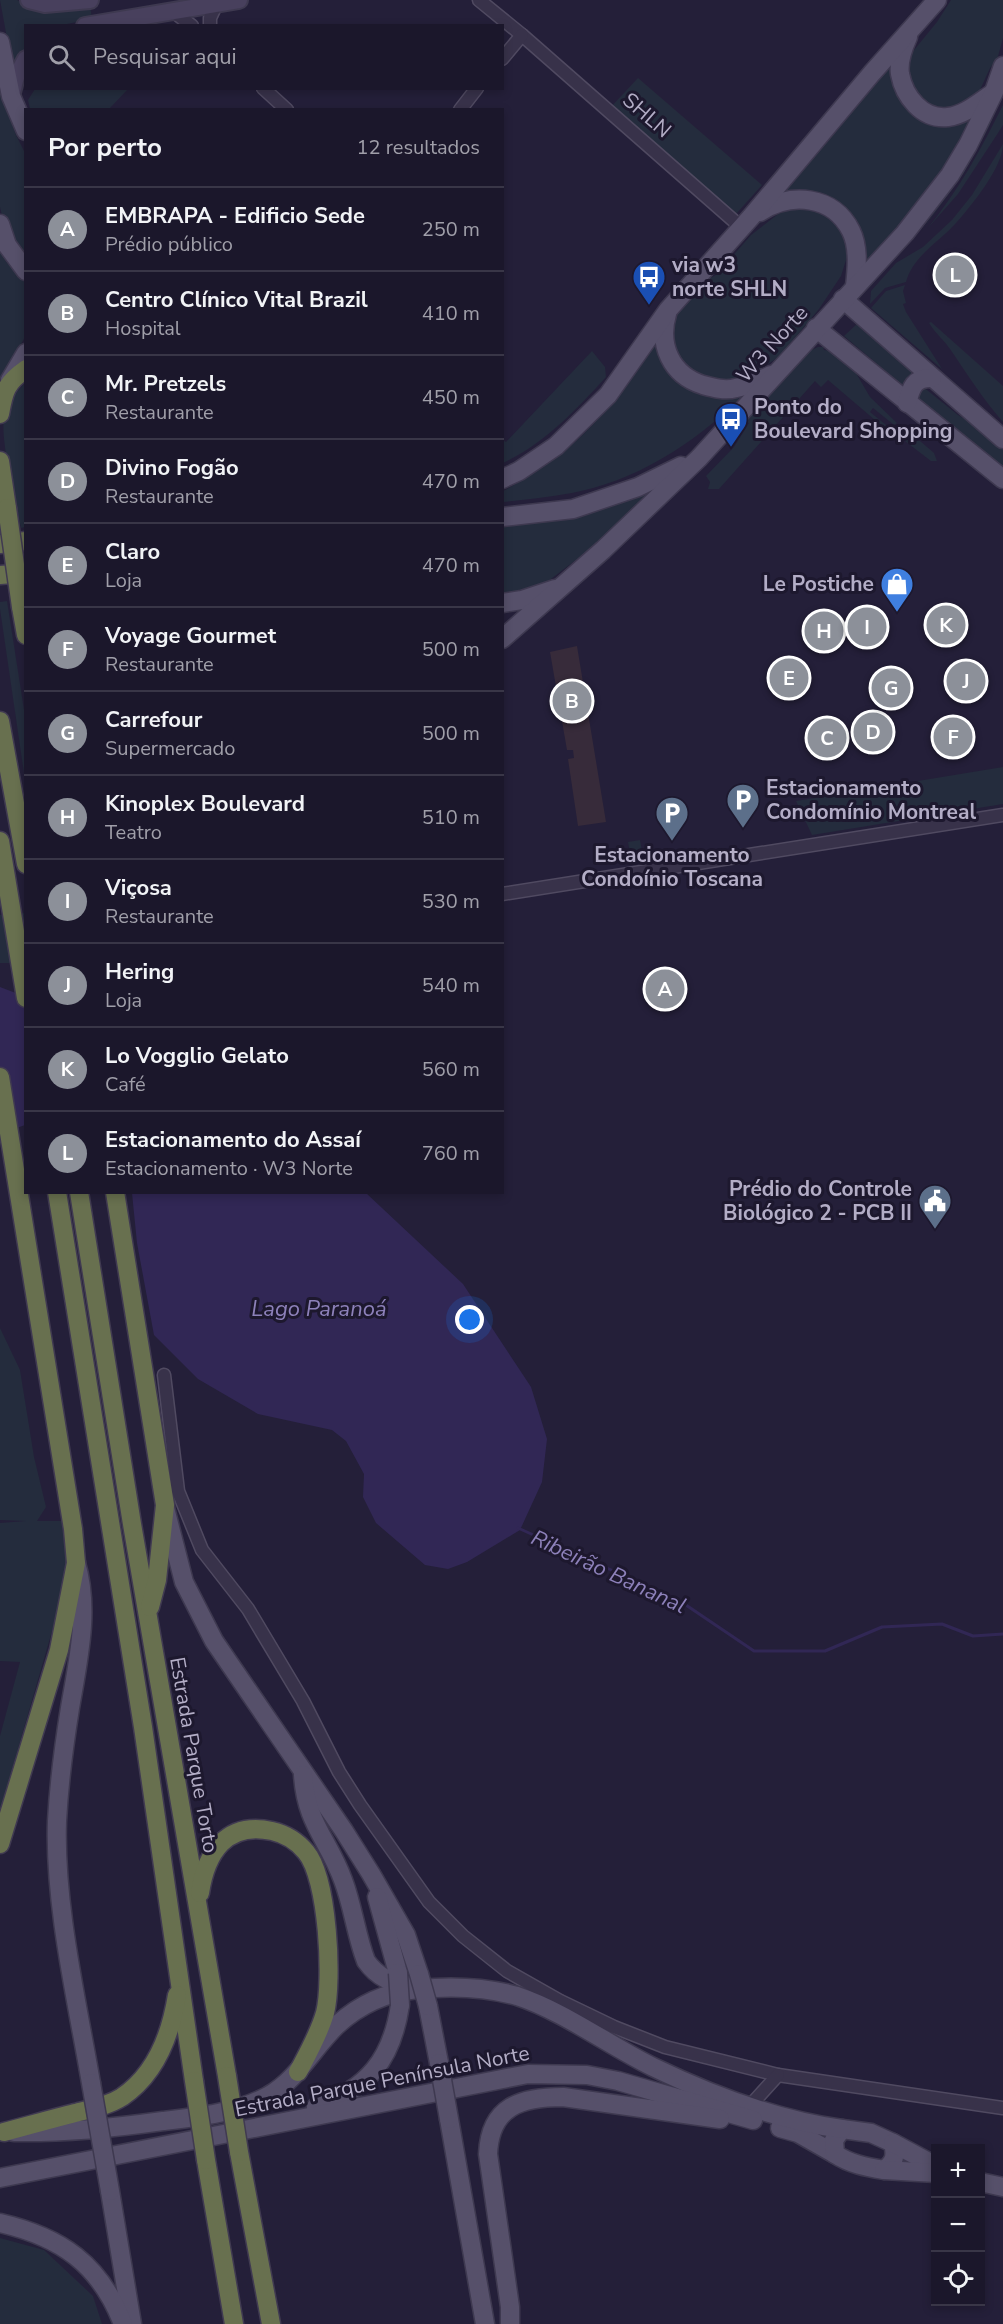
<!DOCTYPE html>
<html lang="pt">
<head>
<meta charset="utf-8">
<style>
  :root { --surface:#1b172b; --page:#242033; --text:#f1f3f6; --muted:#a09fa9; --line:#393647; --accent:#8c9099 }
  body { margin:0; font-family:"Nunito Sans",sans-serif; background:var(--page); color:var(--text) }
  .controls { position:absolute; right:18px; bottom:18px; display:grid; overflow:hidden; border-radius:0px; box-shadow:0 3px 9px #0003 }
  .controls button { width:54px; height:54px; display:grid; place-items:center; padding:0; border:0; border-bottom:2px solid var(--line); background:var(--surface); color:var(--text); font:30px sans-serif }
  .you { position:absolute; left:470px; top:1320px; width:21px; height:21px; margin:-15px; border:4px solid #fff; border-radius:50%; background:#1a73e8; box-shadow:0 0 0 9px #1a73e833 }
  .badge { display:grid; place-items:center; width:39px; height:39px; border-radius:50%; background:var(--accent); color:#fff; font-size:20px; font-weight:700 }
  .pin { position:absolute; translate:-50% -50%; border:3px solid #fff; box-shadow:0 2px 6px #0006 }
  .list { margin:0; padding:0; list-style:none }
  h2 { display:flex; justify-content:space-between; align-items:center; height:78px; margin:0; padding:0 24px; font-size:26px }
  h2 small { font-size:20px; font-weight:400; color:var(--muted) }
  .list li { display:grid; grid-template-columns:39px 1fr auto; gap:18px; align-items:center; box-sizing:border-box; height:84px; padding:0 24px; border-top:2px solid var(--line) }
  .list b { display:block; font-size:22px; white-space:nowrap }
  .list p { margin:0; font-size:20px; white-space:nowrap; color:var(--muted) }
  .list em { font-size:20px; font-style:normal; color:var(--muted) }
  .icon { flex:none; width:33px; height:33px; fill:none; stroke:currentColor; stroke-width:2; stroke-linecap:round; stroke-linejoin:round }
  .map { position:relative; flex:none; width:1003px; height:2324px; overflow:hidden }
  .search { position:absolute; background:var(--surface); box-shadow:0 3px 9px #0003; left:24px; top:24px; width:480px; height:66px; display:flex; align-items:center; gap:15px; box-sizing:border-box; padding:0 21px; border-radius:0px; color:var(--muted); font-size:22px }
  .panel { position:absolute; background:var(--surface); box-shadow:0 3px 9px #0003; left:24px; top:108px; width:480px; height:1086px; border-radius:0px }
  .map>svg:first-child { display:block }
  .medical { fill:#372b3a }
  .green { fill:#242c3d }
  .water { fill:#312755 }
  .lines { fill:none; stroke-linecap:round; stroke-linejoin:round }
  .stream { stroke:#312755; stroke-width:3 }
  .street-casing { stroke:#504a61; stroke-width:15 }
  .secondary-casing { stroke:#3e3950; stroke-width:20 }
  .primary-casing { stroke:#3e3950; stroke-width:21 }
  .highway-casing { stroke:#403a51; stroke-width:21 }
  .street { stroke:#38324a; stroke-width:12 }
  .secondary { stroke:#48405d; stroke-width:16 }
  .primary { stroke:#56506a; stroke-width:18 }
  .highway { stroke:#68704f; stroke-width:18 }
  .primary-bridge-casing { stroke:#3e3950; stroke-width:21; stroke-linecap:butt }
  .highway-bridge-casing { stroke:#403a51; stroke-width:21; stroke-linecap:butt }
  .primary-bridge { stroke:#56506a; stroke-width:18 }
  .highway-bridge { stroke:#68704f; stroke-width:18 }
  .labels { text-anchor:middle; stroke-width:6; stroke-linejoin:round; paint-order:stroke }
  .street-label { font-size:21px; fill:#b3adc6; stroke:#1d182e }
  .poi-label { font-size:21px; font-weight:bold; fill:#b3adc6; stroke:#1d182e; text-anchor:start }
  .water-label { font-size:22px; font-style:italic; fill:#8d81ba; stroke:#1d182e }
</style>
</head>
<body>
<div class="map">
<svg width="1003" height="2324" viewBox="0 0 1003 2324">
  <rect width="100%" height="100%" fill="#241f39"/>
  <!-- medical -->
  <path class="medical" d="M 577,646 L 606,822 L 578,826 L 568,759 L 574,758 L 573,750 L 567,750 L 550,652 Z"/>
  <!-- green -->
  <g class="green">
    <path d="M 0,0 L 17,0 L 27,5 L 90,5 L 92,19 L 62,25 L 26,26 L 25,51 L 13,71 Z"/>
    <path d="M 951,0 L 1003,0 L 1003,38 L 997,60 L 990,68 L 975,101 L 938,112 L 912,94 L 907,69 L 910,55 L 937,22 Z"/>
    <path d="M 897,59 L 905,103 L 974,117 L 949,163 L 908,218 L 862,268 L 863,264 L 815,192 L 795,190 L 779,195 Z"/>
    <path d="M 638,78 L 762,185 L 736,214 L 610,108 Z"/>
    <path d="M 35,89 L 35,88 L 128,89 L 109,109 L 30,109 L 28,100 Z"/>
    <path d="M 0,90 L 16,135 L 25,153 L 25,260 L 4,224 L 0,207 Z"/>
    <path d="M 1003,92 L 989,127 L 964,173 L 920,233 L 964,170 L 985,132 Z"/>
    <path d="M 1003,105 L 1003,125 L 998,133 L 958,194 L 927,229 C 959,190 981,149 1003,105 Z"/>
    <path d="M 1003,144 C 1003,167 972,205 956,223 C 939,242 913,256 906,282 L 885,288 L 870,304 L 871,291 L 896,263 L 923,247 L 952,220 L 972,195 Z"/>
    <path d="M 795,207 L 818,211 L 826,215 L 841,231 L 846,245 L 847,257 L 841,276 L 819,309 L 779,357 L 743,380 L 706,383 L 678,361 L 670,329 L 676,314 L 703,282 L 716,275 L 751,235 L 778,214 Z"/>
    <path d="M 0,251 L 7,263 L 26,282 L 25,337 L 10,364 L 0,391 Z"/>
    <path d="M 905,285 L 903,291 L 906,303 L 903,304 L 906,312 L 942,369 L 871,308 L 886,291 Z"/>
    <path d="M 931,322 L 1003,386 L 1003,422 C 983,399 967,374 950,349 C 944,340 935,333 929,323 Z"/>
    <path d="M 858,323 L 917,374 L 908,377 L 902,385 L 844,336 Z"/>
    <path d="M 657,333 L 677,378 L 749,390 C 702,437 647,476 581,491 C 555,497 528,499 503,502 L 503,491 C 581,449 613,409 657,333 Z"/>
    <path d="M 818,347 L 823,347 L 824,350 L 831,351 L 856,373 L 870,397 L 897,423 L 894,425 L 873,408 L 870,412 L 891,429 L 889,432 L 828,380 L 821,387 L 815,381 L 719,489 L 708,489 L 710,482 L 706,476 L 734,447 L 749,423 L 743,420 L 807,352 Z"/>
    <path d="M 592,351 L 605,367 L 606,377 C 576,410 544,444 503,463 L 503,440 L 506,442 Z"/>
    <path d="M 25,383 L 25,527 L 21,528 C 16,503 0,440 4,418 C 7,404 15,393 25,383 Z"/>
    <path d="M 922,386 L 958,415 L 974,424 L 1003,448 L 1003,471 L 916,397 Z"/>
    <path d="M 900,424 L 934,453 L 937,461 L 931,461 L 905,441 L 888,437 Z"/>
    <path d="M 654,488 L 593,547 L 547,582 L 528,591 L 503,597 L 502,522 Z"/>
    <path d="M 7,601 L 25,716 L 25,780 L 0,609 L 0,602 Z"/>
    <path d="M 1003,767 L 1003,804 L 812,835 L 796,801 Z"/>
    <path d="M 640,840 L 644,862 L 632,864 L 628,842 Z"/>
    <path d="M 25,913 L 25,963 L 0,963 L 0,915 Z"/>
    <path d="M 0,1328 L 20,1370 L 34,1457 L 46,1507 L 37,1521 L 62,1521 L 68,1576 L 0,1811 L 0,1736 L 20,1662 L 0,1661 L 0,1523 L 26,1521 L 0,1520 Z"/>
    <path d="M 0,2238 L 44,2250 L 93,2296 L 102,2324 L 0,2324 Z"/>
  </g>
  <!-- water -->
  <g class="water">
    <path d="M 0,987 L 26,997 L 25,1125 L 0,1134 Z"/>
    <path d="M 132,1193 L 366,1193 L 463,1284 L 531,1387 L 547,1439 L 542,1482 L 520,1530 L 467,1562 L 448,1569 L 425,1565 L 376,1523 L 363,1497 L 364,1474 L 346,1441 L 332,1430 L 258,1414 L 198,1379 L 154,1335 L 137,1243 Z"/>
  </g>
  <g class="lines">
    <!-- stream -->
    <path class="stream" d="M 518,1528 L 680,1601 L 754,1651 L 825,1651 L 882,1627 L 942,1624 L 973,1636 L 1003,1634"/>
    <!-- street casing -->
    <g class="street-casing">
      <g id="street">
        <path d="M 479,0 L 522,35 L 742,228"/>
        <path d="M 173,11 L 192,26"/>
        <path d="M 210,26 L 210,18 L 216,5"/>
        <path d="M 502,59 L 522,35"/>
        <path d="M 263,88 L 287,110"/>
        <path d="M 460,110 L 477,88"/>
        <path d="M 502,894 L 1003,815"/>
        <path d="M 164,1375 L 178,1491 L 202,1550 L 248,1609 L 303,1701 L 339,1772 L 360,1805 L 429,1902 L 463,1936 L 507,1971 L 560,2001 L 614,2027 L 665,2047 L 778,2075 L 1003,2108"/>
        <path d="M 749,2107 L 778,2075"/>
      </g>
    </g>
    <!-- secondary casing -->
    <g class="secondary-casing">
      <g id="secondary">
        <path d="M 29,0 L 45,4 L 90,0"/>
        <path d="M 85,26 L 239,0"/>
        <path d="M 11,96 L 16,77 L 26,59"/>
      </g>
    </g>
    <!-- primary casing -->
    <g class="primary-casing">
      <g id="primary">
        <path d="M 908,37 C 903,48 898,61 900,74 C 904,96 922,120 948,117 C 965,115 979,102 993,93"/>
        <path d="M 0,42 L 11,96 L 26,131"/>
        <path d="M 760,212 C 791,192 833,195 851,231 C 859,247 857,269 855,286"/>
        <path d="M 0,224 L 7,245 L 26,271"/>
        <path d="M 843,299 L 1003,439"/>
        <path d="M 667,314 C 658,345 671,375 703,385 C 714,388 725,391 736,388 C 748,386 760,380 771,375"/>
        <path d="M 816,328 L 1003,479"/>
        <path d="M 10,380 L 26,353"/>
        <path d="M 907,403 C 911,388 914,377 932,378"/>
        <path d="M 502,479 L 519,471 L 556,446 L 608,395 L 668,310 L 751,217 L 872,73 L 937,0"/>
        <path d="M 502,517 L 573,509 L 638,487 L 681,466"/>
        <path d="M 502,603 L 522,600 L 555,589"/>
        <path d="M 502,639 L 603,550 L 699,458 L 905,233 L 950,175 L 968,145 L 994,92 L 1003,66"/>
        <path d="M 165,1508 L 184,1582 L 214,1641 L 344,1831 L 371,1874 L 406,1935 L 419,1974"/>
        <path d="M 76,1563 C 90,1610 78,1661 70,1708 C 64,1745 59,1783 57,1821 C 54,1904 77,2001 91,2083"/>
        <path d="M 303,1775 C 306,1823 328,1839 343,1880 C 353,1906 356,1935 366,1961 C 378,1978 391,1982 410,1987"/>
        <path d="M 377,1897 L 398,1973"/>
        <path d="M 428,2006 L 439,2063"/>
        <path d="M 316,2107 C 368,2089 392,2059 400,2005"/>
        <path d="M 449,2119 L 485,2324"/>
        <path d="M 780,2128 L 798,2133 L 835,2154"/>
        <path d="M 842,2129 L 871,2133 L 893,2143 C 896,2156 895,2162 884,2170 C 866,2167 850,2164 835,2154 L 834,2140 Z"/>
        <path d="M 14,2132 C 64,2133 113,2128 163,2121 C 198,2117 236,2113 268,2096 C 298,2079 313,2048 337,2025 C 360,2004 387,1992 418,1989 C 450,1986 486,1987 517,1996 C 563,2011 610,2046 653,2067 C 713,2096 777,2120 842,2129"/>
        <path d="M 893,2143 L 936,2166"/>
        <path d="M 884,2170 L 936,2173"/>
        <path d="M 0,2178 L 528,2074 L 587,2075 L 618,2081 L 753,2120"/>
        <path d="M 980,2182 L 1003,2187"/>
        <path d="M 110,2191 L 132,2324"/>
        <path d="M 0,2223 C 61,2237 100,2264 123,2324"/>
        <path d="M 510,2324 L 510,2307 L 488,2154 C 490,2106 521,2097 563,2097 L 720,2119"/>
      </g>
    </g>
    <!-- highway casing -->
    <g class="highway-casing">
      <g id="highway">
        <path d="M 0,414 C 4,391 6,383 26,369"/>
        <path d="M 0,461 L 7,508"/>
        <path d="M 0,544 L 26,541"/>
        <path d="M 0,575 L 26,573"/>
        <path d="M 21,607 L 26,635"/>
        <path d="M 0,721 L 26,864"/>
        <path d="M 0,841 L 26,998"/>
        <path d="M 0,1077 L 73,1529 L 76,1563 L 59,1650 L 0,1844"/>
        <path d="M 57,1192 L 143,1727 L 194,2081"/>
        <path d="M 79,1192 L 132,1524 L 227,2076"/>
        <path d="M 115,1192 L 165,1505 L 157,1580 L 150,1607"/>
        <path d="M 200,1893 C 206,1853 226,1821 272,1831 C 285,1834 297,1841 306,1852 C 328,1878 333,1981 325,2013 C 319,2034 308,2053 298,2072"/>
        <path d="M 4,2132 C 27,2126 51,2119 75,2113 C 90,2109 108,2106 122,2097 C 156,2074 171,2033 177,1995"/>
        <path d="M 239,2152 L 271,2324"/>
        <path d="M 206,2160 L 234,2324"/>
      </g>
    </g>
    <!-- street -->
    <use href="#street" class="street"/>
    <!-- secondary -->
    <use href="#secondary" class="secondary"/>
    <!-- primary -->
    <use href="#primary" class="primary"/>
    <!-- highway -->
    <use href="#highway" class="highway"/>
    <!-- primary-bridge casing -->
    <g class="primary-bridge-casing">
      <g id="primary-bridge">
        <path d="M 398,1973 L 400,2005"/>
        <path d="M 419,1974 L 428,2006"/>
        <path d="M 439,2063 L 449,2119"/>
        <path d="M 91,2083 L 110,2191"/>
      </g>
    </g>
    <!-- highway-bridge casing -->
    <g class="highway-bridge-casing">
      <g id="highway-bridge">
        <path d="M 7,508 L 21,607"/>
        <path d="M 227,2076 L 239,2152"/>
        <path d="M 194,2081 L 206,2160"/>
      </g>
    </g>
    <!-- primary-bridge -->
    <use href="#primary-bridge" class="primary-bridge"/>
    <!-- highway-bridge -->
    <use href="#highway-bridge" class="highway-bridge"/>
  </g>
  <!-- icons -->
  <defs>
    <g id="bus-pin" transform="scale(1.725)"><path d="M0 17L-7.5 6A9.5 9.5 0 1 1 7.5 6Z" fill="#1a4fb4" stroke="#1d182e"/><path d="M-5-6H5V4H4V6H2V4H-2V6H-4V4H-5ZM-3.5-4V0h7V-4ZM-3.5 1.2v1.5H-2V1.2ZM2 1.2v1.5H3.5V1.2Z" fill="#fff"/></g>
    <g id="shop-pin" transform="scale(1.725)"><path d="M0 17L-7.5 6A9.5 9.5 0 1 1 7.5 6Z" fill="#3f7fe0" stroke="#1d182e"/><path d="M-5-2.5h2.3a2.7 3.5 0 0 1 5.4 0H5L5.5 6h-11ZM-1.5-2.5h3a1.5 2.3 0 0 0-3 0Z" fill="#fff"/></g>
    <g id="parking-pin" transform="scale(1.725)"><path d="M0 17L-7.5 6A9.5 9.5 0 1 1 7.5 6Z" fill="#5c6f8a" stroke="#1d182e"/><path d="M-3.5-5.5H1a3.5 3.5 0 0 1 0 7H-1V5.5H-3.5ZM-1-3.4V-.6H.8a1.4 1.4 0 0 0 0-2.8Z" fill="#fff"/></g>
    <g id="civic-pin" transform="scale(1.725)"><path d="M0 17L-7.5 6A9.5 9.5 0 1 1 7.5 6Z" fill="#5c6f8a" stroke="#1d182e"/><path d="M-.6-6.5H3V-4.5H.6V-3L4-1V1h2V6H-6V1h2V-1L-.6-3ZM-1.2 2.5V6h2.4V2.5Z" fill="#fff"/></g>
  </defs>
  <g fill-rule="evenodd">
    <use href="#bus-pin" x="649" y="277"/>
    <use href="#bus-pin" x="731" y="419"/>
    <use href="#shop-pin" x="897" y="584"/>
    <use href="#parking-pin" x="743" y="800"/>
    <use href="#parking-pin" x="672" y="813"/>
    <use href="#civic-pin" x="935" y="1201"/>
  </g>
  <g class="labels">
    <!-- street labels -->
    <g class="street-label">
      <text transform="translate(647 115) rotate(41)" y="7">SHLN</text>
      <text transform="translate(772 344) rotate(-48)" y="7">W3 Norte</text>
      <text transform="translate(194 1755) rotate(80)" y="7">Estrada Parque Torto</text>
      <text transform="translate(382 2081) rotate(-11)" y="7">Estrada Parque Península Norte</text>
    </g>
    <!-- poi labels -->
    <g class="poi-label">
      <text x="672" y="272">via w3<tspan x="672" dy="24">norte SHLN</tspan></text>
      <text x="754" y="414">Ponto do<tspan x="754" dy="24">Boulevard Shopping</tspan></text>
      <text x="874" y="591" text-anchor="end">Le Postiche</text>
      <text x="766" y="795">Estacionamento<tspan x="766" dy="24">Condomínio Montreal</tspan></text>
      <text x="672" y="862" text-anchor="middle">Estacionamento<tspan x="672" dy="24">Condoínio Toscana</tspan></text>
      <text x="912" y="1196" text-anchor="end">Prédio do Controle<tspan x="912" dy="24">Biológico 2 - PCB II</tspan></text>
    </g>
    <!-- water labels -->
    <g class="water-label">
      <text x="319" y="1316">Lago Paranoá</text>
      <text transform="translate(609 1571) rotate(25)" y="8">Ribeirão Bananal</text>
    </g>
  </g>
</svg>
<div class="controls">
<button>+</button>
<button>−</button>
<button><svg class="icon" aria-label="locate" viewBox="0 0 24 24"><circle cx="12" cy="12" r="6"/><path d="M12 2v4M12 18v4M2 12h4M18 12h4"/></svg></button>
</div>
<div class="you"></div>
<div class="pin badge" style="left:665px;top:989px">A</div>
<div class="pin badge" style="left:572px;top:701px">B</div>
<div class="pin badge" style="left:827px;top:738px">C</div>
<div class="pin badge" style="left:873px;top:732px">D</div>
<div class="pin badge" style="left:789px;top:678px">E</div>
<div class="pin badge" style="left:953px;top:737px">F</div>
<div class="pin badge" style="left:891px;top:688px">G</div>
<div class="pin badge" style="left:824px;top:631px">H</div>
<div class="pin badge" style="left:867px;top:627px">I</div>
<div class="pin badge" style="left:966px;top:681px">J</div>
<div class="pin badge" style="left:946px;top:625px">K</div>
<div class="pin badge" style="left:955px;top:275px">L</div>
<div class="search"><svg class="icon" aria-label="search" viewBox="0 0 24 24"><circle cx="10" cy="10" r="6"/><path d="M15 15l6 6"/></svg>Pesquisar aqui</div>
<section class="panel">
<h2>Por perto<small>12 resultados</small></h2>
<ul class="list">
<li><span class="badge">A</span><div><b>EMBRAPA - Edificio Sede</b><p>Prédio público</p></div><em>250 m</em></li>
<li><span class="badge">B</span><div><b>Centro Clínico Vital Brazil</b><p>Hospital</p></div><em>410 m</em></li>
<li><span class="badge">C</span><div><b>Mr. Pretzels</b><p>Restaurante</p></div><em>450 m</em></li>
<li><span class="badge">D</span><div><b>Divino Fogão</b><p>Restaurante</p></div><em>470 m</em></li>
<li><span class="badge">E</span><div><b>Claro</b><p>Loja</p></div><em>470 m</em></li>
<li><span class="badge">F</span><div><b>Voyage Gourmet</b><p>Restaurante</p></div><em>500 m</em></li>
<li><span class="badge">G</span><div><b>Carrefour</b><p>Supermercado</p></div><em>500 m</em></li>
<li><span class="badge">H</span><div><b>Kinoplex Boulevard</b><p>Teatro</p></div><em>510 m</em></li>
<li><span class="badge">I</span><div><b>Viçosa</b><p>Restaurante</p></div><em>530 m</em></li>
<li><span class="badge">J</span><div><b>Hering</b><p>Loja</p></div><em>540 m</em></li>
<li><span class="badge">K</span><div><b>Lo Vogglio Gelato</b><p>Café</p></div><em>560 m</em></li>
<li><span class="badge">L</span><div><b>Estacionamento do Assaí</b><p>Estacionamento · W3 Norte</p></div><em>760 m</em></li>
</ul>
</section>
</div>
</body>
</html>
